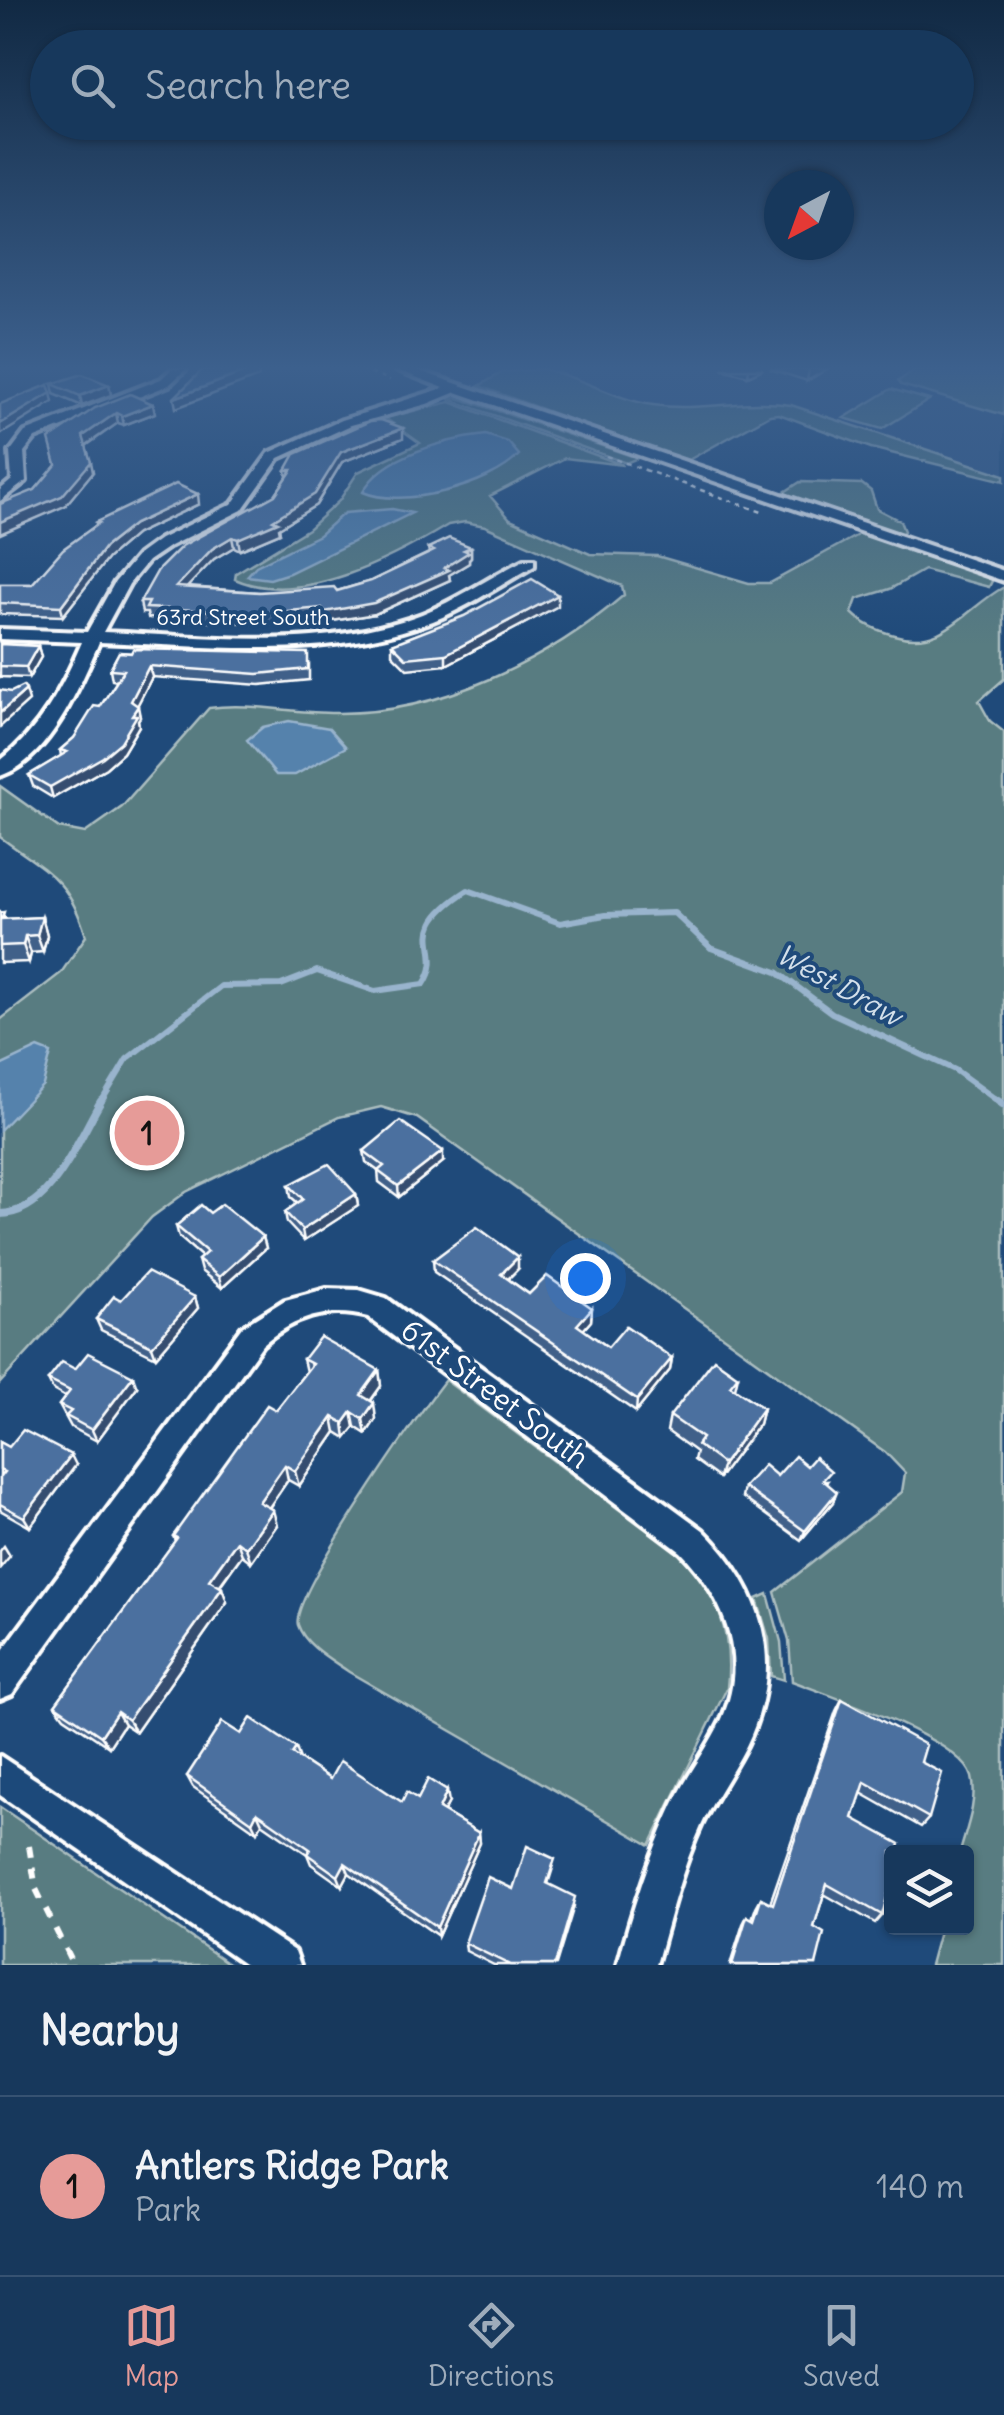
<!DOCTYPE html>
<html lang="en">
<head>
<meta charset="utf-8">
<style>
  :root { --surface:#17385c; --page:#203f62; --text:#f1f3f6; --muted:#9eacbb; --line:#365272; --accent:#e69b98 }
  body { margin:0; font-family:Delius,sans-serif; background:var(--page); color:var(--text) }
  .controls { position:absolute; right:30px; bottom:30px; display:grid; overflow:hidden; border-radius:10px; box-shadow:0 2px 8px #0004 }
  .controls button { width:90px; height:90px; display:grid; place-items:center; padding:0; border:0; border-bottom:2px solid var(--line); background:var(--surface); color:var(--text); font:50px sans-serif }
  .compass { position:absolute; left:764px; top:170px; width:90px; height:90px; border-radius:50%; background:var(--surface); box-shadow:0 2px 8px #0004; rotate:221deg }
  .you { position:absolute; left:585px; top:1278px; width:35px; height:35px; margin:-25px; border:8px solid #fff; border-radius:50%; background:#1a73e8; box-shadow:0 0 0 15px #1a73e833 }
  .badge { display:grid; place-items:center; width:65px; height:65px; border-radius:50%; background:var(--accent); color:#111; font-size:32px; font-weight:700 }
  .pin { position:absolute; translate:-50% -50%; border:5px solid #fff; box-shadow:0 2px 10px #0006 }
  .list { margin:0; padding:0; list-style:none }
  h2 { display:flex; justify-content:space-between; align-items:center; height:130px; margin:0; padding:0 40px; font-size:42px }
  h2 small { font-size:32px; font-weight:400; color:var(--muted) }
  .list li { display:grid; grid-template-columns:65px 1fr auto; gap:30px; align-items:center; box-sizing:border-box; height:180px; padding:0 40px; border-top:2px solid var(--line) }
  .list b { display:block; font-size:38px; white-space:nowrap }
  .list p { margin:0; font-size:32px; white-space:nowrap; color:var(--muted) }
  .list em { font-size:32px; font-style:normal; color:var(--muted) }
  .icon { flex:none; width:55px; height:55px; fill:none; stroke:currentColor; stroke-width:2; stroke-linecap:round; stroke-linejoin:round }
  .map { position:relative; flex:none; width:1004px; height:1965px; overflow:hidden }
  .search { position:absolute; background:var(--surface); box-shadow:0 2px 8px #0004; left:30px; right:30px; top:30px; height:110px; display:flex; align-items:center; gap:25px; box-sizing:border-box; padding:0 35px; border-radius:55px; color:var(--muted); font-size:38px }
  .sheet { height:310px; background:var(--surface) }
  nav { display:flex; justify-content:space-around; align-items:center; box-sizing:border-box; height:140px; border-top:2px solid var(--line); background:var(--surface); font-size:28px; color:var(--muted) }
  nav a { display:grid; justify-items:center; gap:5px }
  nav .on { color:var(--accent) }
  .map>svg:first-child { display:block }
  .built { fill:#305887 }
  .green { fill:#597c81; stroke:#acbec0; stroke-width:2.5 }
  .water { fill:#5582ac; stroke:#99b4cd; stroke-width:2.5 }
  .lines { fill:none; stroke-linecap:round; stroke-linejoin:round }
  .stream-far1 { stroke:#99b4cd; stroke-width:6 }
  .stream { stroke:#99b4cd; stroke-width:8 }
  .minor-casing { stroke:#fff; stroke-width:8 }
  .path-far1 { stroke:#fff; stroke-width:2.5; stroke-dasharray:5 5; stroke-linecap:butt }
  .path { stroke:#fff; stroke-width:6; stroke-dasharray:11 11; stroke-linecap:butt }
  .minor { fill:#1f4a7a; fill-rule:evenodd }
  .wall { fill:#416089; stroke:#fff; stroke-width:2.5 }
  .shaded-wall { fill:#354e6f; stroke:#fff; stroke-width:2.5 }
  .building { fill:#4c709f; stroke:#fff; stroke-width:2.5 }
  .labels { text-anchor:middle; stroke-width:8; stroke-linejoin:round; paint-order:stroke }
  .far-street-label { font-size:22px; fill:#fff; stroke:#1f4a7a }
  .water-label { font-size:28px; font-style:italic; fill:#d4e0ea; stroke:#1f4a7a }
  .near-street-label { font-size:30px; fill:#fff; stroke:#1f4a7a }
</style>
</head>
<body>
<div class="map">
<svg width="1004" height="1965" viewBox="0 0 1004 1965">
  <rect width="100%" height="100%" fill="#1f4a7a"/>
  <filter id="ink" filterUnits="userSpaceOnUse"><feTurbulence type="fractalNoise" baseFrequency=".01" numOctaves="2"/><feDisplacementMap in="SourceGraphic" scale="20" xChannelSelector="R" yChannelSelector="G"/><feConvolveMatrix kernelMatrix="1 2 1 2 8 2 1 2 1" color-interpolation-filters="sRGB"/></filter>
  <g filter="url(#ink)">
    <!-- built -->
    <path class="built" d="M 459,369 L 1004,369 L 1004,479 L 774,407 L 679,460 L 441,377 Z"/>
    <!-- green -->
    <g class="green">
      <path d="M 543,369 C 581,377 614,399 653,405 C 700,412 745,398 791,405 L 1004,475 L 1004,481 L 871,448 L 779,414 L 770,415 L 685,462 L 479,386 L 503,372 Z"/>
      <path d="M 917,369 L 1004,369 L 1004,415 L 901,385 L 898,381 Z"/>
      <path d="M 891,389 L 929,400 L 882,429 L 844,418 Z"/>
      <path d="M 457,398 L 471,402 L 638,458 L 626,463 L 449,399 Z"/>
      <path d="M 450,402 L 623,465 L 565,458 L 490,496 L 510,519 L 590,554 L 657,556 L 749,583 L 770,583 L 863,532 L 994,577 L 989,587 L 924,570 L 890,589 L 857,599 L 852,613 C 863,624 879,631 894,635 C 944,650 965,608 1004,587 L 1004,679 L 979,701 L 990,721 L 1004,732 L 1004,1965 L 930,1965 L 940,1928 L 966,1928 L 966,1852 L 960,1852 C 966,1830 978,1801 972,1777 C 962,1739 830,1696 792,1681 L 789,1641 L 775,1592 L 902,1492 L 905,1473 L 885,1452 L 417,1118 L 381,1107 L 339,1117 L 186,1192 L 152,1217 L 0,1383 L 0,1020 L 61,973 L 86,936 C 68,877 47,872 0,837 L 0,786 L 59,828 L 85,833 L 122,807 L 209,708 C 251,702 297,714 339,713 C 441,713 547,661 624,595 L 622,586 L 485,526 L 465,522 L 448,525 C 393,558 300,608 235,579 L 236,573 L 308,529 L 339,501 L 358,472 L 420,443 L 385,418 Z"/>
      <path d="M 800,482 L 862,484 L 871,491 L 877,509 L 900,521 L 904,531 L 900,536 L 780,495 Z"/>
      <path d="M 445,1380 L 679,1554 C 718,1591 733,1634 727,1688 L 650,1845 L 349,1672 C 332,1660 305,1646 298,1625 C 289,1598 421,1410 445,1380 Z"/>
      <path d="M 768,1594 L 781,1642 L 784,1680 L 771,1676 L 769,1639 L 757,1599 Z"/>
      <path d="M 0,1807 L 231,1965 L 0,1965 Z"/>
    </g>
    <!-- water -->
    <g class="water">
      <path d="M 486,435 L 508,442 L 519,455 C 490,486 401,509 363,492 C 382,455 448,439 486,435 Z"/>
      <path d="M 392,509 L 412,513 L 289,573 L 270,579 L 247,576 L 256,566 L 319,535 L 344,513 Z"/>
      <path d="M 289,721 L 329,728 L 346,747 L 295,775 L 276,775 L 247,740 L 263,727 Z"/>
      <path d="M 38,1048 L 51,1053 L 43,1085 L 0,1130 L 0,1066 Z"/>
    </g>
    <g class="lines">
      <!-- stream-far1 -->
      <path class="stream-far1" d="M 100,1104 L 127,1059 L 221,986 L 281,985 L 317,971 L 375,991 L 424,984 C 449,946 399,934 468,890 L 560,923 L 605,915 L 674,913 L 711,948 L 777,972 L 832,1013 L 955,1070 L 1002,1104"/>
      <!-- stream -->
      <g class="stream">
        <path d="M 998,1101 L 1004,1105"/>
        <path d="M 0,1214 C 51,1214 78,1139 101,1101"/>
      </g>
      <!-- minor casing -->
      <g class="minor-casing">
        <g id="minor">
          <path d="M 172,369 L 186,369 L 169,385 L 35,438 L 24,452 L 26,481 L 0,501 L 0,490 L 12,480 L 10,452 L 25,432 L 161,379 Z"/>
          <path d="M 395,369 L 414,369 L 1004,571 L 1004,581 L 456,392 L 427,404 L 351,425 L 279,458 L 242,510 L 170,546 L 148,561 L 129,584 L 103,632 C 208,636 322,652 422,614 C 457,600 490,577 524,560 L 534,560 L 534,566 C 502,584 468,607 433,621 C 327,661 210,646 99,642 C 80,686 49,760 0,776 L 0,761 C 41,729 62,688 82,642 L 0,639 L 0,629 L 87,632 L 115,582 L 138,555 L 160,539 L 232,504 L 269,453 L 342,420 L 444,388 Z"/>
          <path d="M 326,1289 L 359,1290 L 386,1298 L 703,1530 C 765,1591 785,1666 746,1746 C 732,1773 714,1798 701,1826 C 681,1870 669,1918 656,1965 L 618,1965 C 632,1911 649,1857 673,1806 C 687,1775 708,1749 722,1719 C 750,1658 724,1597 681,1552 L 368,1317 C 327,1306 293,1318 262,1345 L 12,1694 L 0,1699 L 0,1654 L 242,1327 L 285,1300 Z"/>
          <path d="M 0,1756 L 295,1951 L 300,1965 L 247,1965 L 0,1795 Z"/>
        </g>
      </g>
      <!-- path-far1 -->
      <g class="path-far1">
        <path d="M 361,369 L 390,380"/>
        <path d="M 606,456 L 762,512"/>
      </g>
      <!-- path -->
      <path class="path" d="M 29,1846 L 36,1889 L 73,1965"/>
      <!-- minor -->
      <use href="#minor" class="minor"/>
    </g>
    <!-- wall -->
    <g class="wall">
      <path d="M 722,369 L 763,369 L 748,376 Z"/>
      <path d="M 770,369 L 827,369 L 807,381 Z"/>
      <path d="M 52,384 L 109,385 L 111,395 L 82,406 L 54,394 Z"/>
      <path d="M 95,408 L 155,413 L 124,425 L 118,423 L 86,446 L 93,472 L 65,506 L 35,490 L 56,466 Z"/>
      <path d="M 403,438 L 342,462 L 316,505 L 279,528 L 280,533 L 240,550 L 234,547 L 214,559 L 187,587 L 259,592 L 337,591 L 371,581 L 429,553 L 428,548 L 471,547 L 471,557 L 469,559 L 469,563 L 449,575 L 450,580 L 375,614 L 326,622 L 323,619 L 268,624 L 148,618 L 147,613 L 142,613 L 140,602 L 275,495 L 287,477 L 286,470 Z"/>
      <path d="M 199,504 L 136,534 L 108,558 L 63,616 L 0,614 L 0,584 L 32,584 L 96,525 L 96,522 Z"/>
      <path d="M 558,606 L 446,665 L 407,669 L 392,654 L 392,644 Z"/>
      <path d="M 0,644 L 38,646 L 41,657 L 29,678 L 0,677 Z"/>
      <path d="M 119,652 L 309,664 L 309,680 L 260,685 L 152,677 L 137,706 L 140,717 L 138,720 L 139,726 L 123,753 L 106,768 L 53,798 L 33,786 L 29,775 L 61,756 L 60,750 L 74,738 L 100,707 L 117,681 L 112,680 L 110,669 Z"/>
      <path d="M 0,913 L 6,919 L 42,917 L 47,935 L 43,952 L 31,953 L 29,962 L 0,963 Z"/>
      <path d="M 364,1151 L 443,1162 L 399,1197 L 379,1182 L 378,1171 L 366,1162 Z"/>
      <path d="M 289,1185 L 356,1194 L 358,1206 L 304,1241 L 287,1223 L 285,1212 L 298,1203 L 291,1197 Z"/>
      <path d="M 210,1213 L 263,1237 L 266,1248 L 222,1288 L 201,1271 L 198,1260 L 202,1257 L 179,1237 L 176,1226 Z"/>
      <path d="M 433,1260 L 518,1269 L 508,1279 L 529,1294 L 592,1308 L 591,1321 L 583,1330 L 608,1347 L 672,1358 L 670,1370 L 636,1412 L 434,1272 Z"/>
      <path d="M 195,1297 L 198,1308 L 156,1357 L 101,1330 L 96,1319 L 121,1300 Z"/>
      <path d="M 303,1359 L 379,1370 L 381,1386 L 371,1401 L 376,1419 L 366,1434 L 355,1427 L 346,1438 L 336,1432 L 299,1486 L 288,1480 L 269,1508 L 277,1525 L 251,1562 L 242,1555 L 220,1586 L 227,1602 L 136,1732 L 124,1724 L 109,1747 L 64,1717 L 55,1705 L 175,1541 L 173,1536 L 276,1410 L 306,1372 Z"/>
      <path d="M 75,1369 L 137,1387 L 97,1441 L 71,1427 L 59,1405 L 65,1397 L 53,1390 L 48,1380 Z"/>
      <path d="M 738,1376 L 735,1389 L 763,1408 L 759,1424 L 719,1478 L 694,1460 L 696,1452 L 667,1431 L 670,1416 Z"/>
      <path d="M 0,1442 L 9,1447 L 76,1465 L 30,1527 L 0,1510 Z"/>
      <path d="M 827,1481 L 826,1482 L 833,1502 L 801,1540 L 742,1497 L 744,1487 Z"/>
      <path d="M 842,1699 L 921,1762 L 929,1818 L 921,1827 L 861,1793 L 853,1818 L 892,1852 L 892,1901 L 887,1898 L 882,1915 L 875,1923 L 824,1894 L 814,1927 L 816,1965 L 730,1965 L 743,1924 L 747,1916 L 752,1919 L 756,1907 L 761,1898 L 770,1903 L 836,1711 Z"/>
      <path d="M 241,1734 L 296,1748 L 300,1759 L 330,1779 L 402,1802 L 418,1799 L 449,1802 L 444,1812 L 479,1833 L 480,1843 L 438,1936 L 349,1873 L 342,1886 L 311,1864 L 307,1854 L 262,1823 L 257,1832 L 193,1787 L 187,1776 Z"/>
      <path d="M 553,1868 L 548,1884 L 574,1906 L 556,1965 L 494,1965 L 466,1951 L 465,1943 L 513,1889 Z"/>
    </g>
    <!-- shaded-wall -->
    <g class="shaded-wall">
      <path d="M 253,369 L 258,369 L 259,377 L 176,408 L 174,398 Z"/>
      <path d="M 749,369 L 763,369 L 748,376 Z"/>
      <path d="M 809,369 L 827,369 L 807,381 Z"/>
      <path d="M 109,385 L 111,395 L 82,406 L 80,396 Z"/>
      <path d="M 51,393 L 53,402 L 0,435 L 0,424 Z"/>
      <path d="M 153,404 L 155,413 L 124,425 L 122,416 Z"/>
      <path d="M 116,413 L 118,423 L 85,446 L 83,436 Z"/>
      <path d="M 403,428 L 403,438 L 342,462 L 316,505 L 279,528 L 280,533 L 240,550 L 238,539 L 273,520 L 341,452 Z"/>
      <path d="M 91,462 L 93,472 L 65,506 L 0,534 L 0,522 Z"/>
      <path d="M 198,494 L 199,504 L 136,534 L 108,558 L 63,616 L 61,606 L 105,547 L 134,524 Z"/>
      <path d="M 232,537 L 234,547 L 214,559 L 178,597 L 176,587 L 212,549 Z"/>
      <path d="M 471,547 L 471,557 L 469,559 L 469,563 L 449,575 L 450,580 L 375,614 L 326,622 L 325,612 Z"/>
      <path d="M 558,595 L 558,606 L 446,665 L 446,654 Z"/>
      <path d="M 38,646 L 41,657 L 29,678 L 26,667 Z"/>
      <path d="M 149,666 L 152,677 L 134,712 L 138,706 L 140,717 L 138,720 L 139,726 L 123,753 L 106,768 L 53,798 L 50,787 L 131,701 Z"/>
      <path d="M 26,690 L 29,701 L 0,727 L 0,713 Z"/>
      <path d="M 42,917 L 47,935 L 43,952 L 37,935 Z"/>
      <path d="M 25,936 L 31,953 L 29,962 L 23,945 Z"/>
      <path d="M 443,1151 L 443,1162 L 399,1197 L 398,1186 Z"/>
      <path d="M 356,1194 L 358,1206 L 304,1241 L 302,1230 Z"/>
      <path d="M 263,1237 L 266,1248 L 222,1288 L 219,1277 Z"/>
      <path d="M 518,1257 L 518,1269 L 501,1286 L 501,1274 Z"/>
      <path d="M 195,1297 L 198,1308 L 156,1357 L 152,1346 Z"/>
      <path d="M 592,1308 L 591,1321 L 576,1338 L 577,1325 Z"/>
      <path d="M 672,1358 L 670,1370 L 636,1412 L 637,1400 Z"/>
      <path d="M 379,1370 L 381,1386 L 363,1411 L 361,1395 Z"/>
      <path d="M 133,1376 L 137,1387 L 97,1441 L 92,1430 Z"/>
      <path d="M 374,1403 L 376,1419 L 366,1434 L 363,1419 Z"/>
      <path d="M 763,1408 L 759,1424 L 719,1478 L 723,1464 Z"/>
      <path d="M 352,1412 L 355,1427 L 346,1438 L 344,1423 Z"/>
      <path d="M 333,1417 L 336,1432 L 299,1486 L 295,1471 Z"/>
      <path d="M 71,1455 L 76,1465 L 30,1527 L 24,1517 Z"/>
      <path d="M 285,1465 L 288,1480 L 263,1516 L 259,1502 Z"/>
      <path d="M 837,1492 L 833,1502 L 801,1540 L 805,1531 Z"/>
      <path d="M 273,1510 L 277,1525 L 251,1562 L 246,1548 Z"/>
      <path d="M 237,1541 L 242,1555 L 214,1593 L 209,1580 Z"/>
      <path d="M 4,1546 L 10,1556 L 0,1568 L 0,1551 Z"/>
      <path d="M 222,1588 L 227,1602 L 136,1732 L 128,1720 Z"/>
      <path d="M 117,1712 L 124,1724 L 109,1747 L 101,1736 Z"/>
      <path d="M 447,1791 L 449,1802 L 440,1819 L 439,1809 Z"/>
      <path d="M 257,1812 L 262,1823 L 257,1832 L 252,1822 Z"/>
      <path d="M 479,1833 L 480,1843 L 438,1936 L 437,1927 Z"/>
      <path d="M 345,1863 L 349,1873 L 342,1886 L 338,1876 Z"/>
    </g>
    <!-- building -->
    <g class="building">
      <path d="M 203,369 L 253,369 L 174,398 Z"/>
      <path d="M 82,374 L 109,385 L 80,396 L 52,384 Z"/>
      <path d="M 48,385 L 51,393 L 0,424 L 0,404 Z"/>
      <path d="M 130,394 L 153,404 L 122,416 L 116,413 L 83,436 L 91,462 L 62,496 L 0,522 L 0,504 L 35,490 L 56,465 L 49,439 L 95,408 Z"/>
      <path d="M 381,420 L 403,428 L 341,452 L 315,494 L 273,520 L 278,522 L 238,539 L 232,537 L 212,549 L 176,587 L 259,592 L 334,587 L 337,591 L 371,581 L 434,551 L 428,548 L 449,538 L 471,547 L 464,550 L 469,552 L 444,568 L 449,570 L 374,603 L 325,612 L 322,608 L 267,613 L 146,608 L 149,602 L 140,602 L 158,570 L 182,546 L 275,495 L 292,470 L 286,470 L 295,454 L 370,421 Z"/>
      <path d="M 176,484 L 198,494 L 134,524 L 105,547 L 61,606 L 0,603 L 0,584 L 32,584 L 63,549 L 99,523 L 96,522 Z"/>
      <path d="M 532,579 L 558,595 L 446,654 L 406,658 L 392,644 L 464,616 Z"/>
      <path d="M 0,644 L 38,646 L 26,667 L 0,666 Z"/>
      <path d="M 133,649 L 308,653 L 308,669 L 258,674 L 149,666 L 131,701 L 138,706 L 132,715 L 137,715 L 121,742 L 103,757 L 50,787 L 29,775 L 67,752 L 60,750 L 74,738 L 94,706 L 100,707 L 124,670 L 110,669 L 119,652 L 131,653 Z"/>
      <path d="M 23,686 L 26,690 L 0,713 L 0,690 L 11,692 Z"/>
      <path d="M 4,912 L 2,919 L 42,917 L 37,935 L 25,936 L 23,945 L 0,946 L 0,913 Z"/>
      <path d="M 400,1121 L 443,1151 L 398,1186 L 378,1171 L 384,1166 L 364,1151 Z"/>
      <path d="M 329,1164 L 356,1194 L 302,1230 L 285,1212 L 303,1199 L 289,1185 Z"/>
      <path d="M 222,1204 L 263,1237 L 219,1277 L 198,1260 L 207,1252 L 176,1226 L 201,1205 L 210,1213 Z"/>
      <path d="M 477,1227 L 518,1257 L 501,1274 L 529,1294 L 547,1276 L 592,1308 L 577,1325 L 608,1347 L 626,1326 L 672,1358 L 637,1400 L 433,1260 Z"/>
      <path d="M 147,1272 L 195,1297 L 152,1346 L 96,1319 L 114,1296 L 121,1300 Z"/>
      <path d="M 320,1337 L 379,1370 L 361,1395 L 374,1403 L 363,1419 L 352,1412 L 344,1423 L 333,1417 L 295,1471 L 285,1465 L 259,1502 L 273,1510 L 246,1548 L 237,1541 L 209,1580 L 222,1588 L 128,1720 L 117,1712 L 101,1736 L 55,1705 L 177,1538 L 173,1536 L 267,1405 L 276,1410 L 312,1364 L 303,1359 Z"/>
      <path d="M 88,1353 L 133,1376 L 92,1430 L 66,1416 L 71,1411 L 59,1405 L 70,1391 L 48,1380 L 62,1362 L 75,1369 Z"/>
      <path d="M 714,1359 L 738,1376 L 730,1386 L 763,1408 L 723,1464 L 697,1445 L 702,1438 L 670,1416 Z"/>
      <path d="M 23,1430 L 71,1455 L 24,1517 L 0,1504 L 0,1477 L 4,1472 L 0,1470 L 0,1442 L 9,1447 Z"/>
      <path d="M 795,1456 L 807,1466 L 815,1457 L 831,1471 L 823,1480 L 837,1492 L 805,1531 L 744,1487 L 764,1465 L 777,1476 Z"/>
      <path d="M 842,1699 L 926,1745 L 921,1762 L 942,1773 L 929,1818 L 865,1782 L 853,1818 L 900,1844 L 898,1852 L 892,1852 L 892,1888 L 890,1887 L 882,1915 L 827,1884 L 814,1927 L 824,1933 L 816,1965 L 732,1965 L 747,1916 L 754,1920 L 761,1898 L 773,1904 Z"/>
      <path d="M 251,1718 L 296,1748 L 292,1754 L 330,1779 L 340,1761 L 402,1802 L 407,1792 L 418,1799 L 428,1779 L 447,1791 L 439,1809 L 479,1833 L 437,1927 L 345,1863 L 338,1876 L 307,1854 L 310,1849 L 257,1812 L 252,1822 L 187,1776 L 222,1722 L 241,1734 Z"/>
      <path d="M 527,1846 L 555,1859 L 547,1883 L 575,1897 L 555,1965 L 510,1965 L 465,1943 L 488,1877 L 513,1889 Z"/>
    </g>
  </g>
  <!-- sky -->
  <linearGradient id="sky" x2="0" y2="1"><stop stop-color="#112943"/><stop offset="0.57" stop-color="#3c608d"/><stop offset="1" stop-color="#3c608d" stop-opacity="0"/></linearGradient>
  <rect width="1004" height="645" fill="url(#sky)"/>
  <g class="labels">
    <!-- far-street labels -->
    <g class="far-street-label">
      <text x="243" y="625">63rd Street South</text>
    </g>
    <!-- water labels -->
    <g class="water-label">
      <text transform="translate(839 985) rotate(29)" y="10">West Draw</text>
    </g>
    <!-- near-street labels -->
    <g class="near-street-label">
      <text transform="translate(495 1394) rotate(37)" y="10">61st Street South</text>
    </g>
  </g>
</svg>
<div class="controls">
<button><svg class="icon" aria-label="layers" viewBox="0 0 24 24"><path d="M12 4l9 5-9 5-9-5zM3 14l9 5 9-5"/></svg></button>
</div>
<svg class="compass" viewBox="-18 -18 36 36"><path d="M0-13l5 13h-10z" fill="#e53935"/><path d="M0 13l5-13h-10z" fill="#9eacbb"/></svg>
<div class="you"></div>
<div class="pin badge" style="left:147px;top:1133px">1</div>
<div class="search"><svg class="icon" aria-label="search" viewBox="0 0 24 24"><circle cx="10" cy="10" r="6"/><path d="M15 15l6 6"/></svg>Search here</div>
</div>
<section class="sheet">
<h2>Nearby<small></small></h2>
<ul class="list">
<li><span class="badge">1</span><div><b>Antlers Ridge Park</b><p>Park</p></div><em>140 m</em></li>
</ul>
</section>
<nav>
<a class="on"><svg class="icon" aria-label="map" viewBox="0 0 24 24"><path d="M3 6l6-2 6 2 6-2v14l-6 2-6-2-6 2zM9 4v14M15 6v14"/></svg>Map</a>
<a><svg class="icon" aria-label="directions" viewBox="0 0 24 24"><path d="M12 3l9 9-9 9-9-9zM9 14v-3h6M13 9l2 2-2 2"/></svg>Directions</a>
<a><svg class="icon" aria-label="saved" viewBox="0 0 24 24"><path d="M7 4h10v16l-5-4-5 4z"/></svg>Saved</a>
</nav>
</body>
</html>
